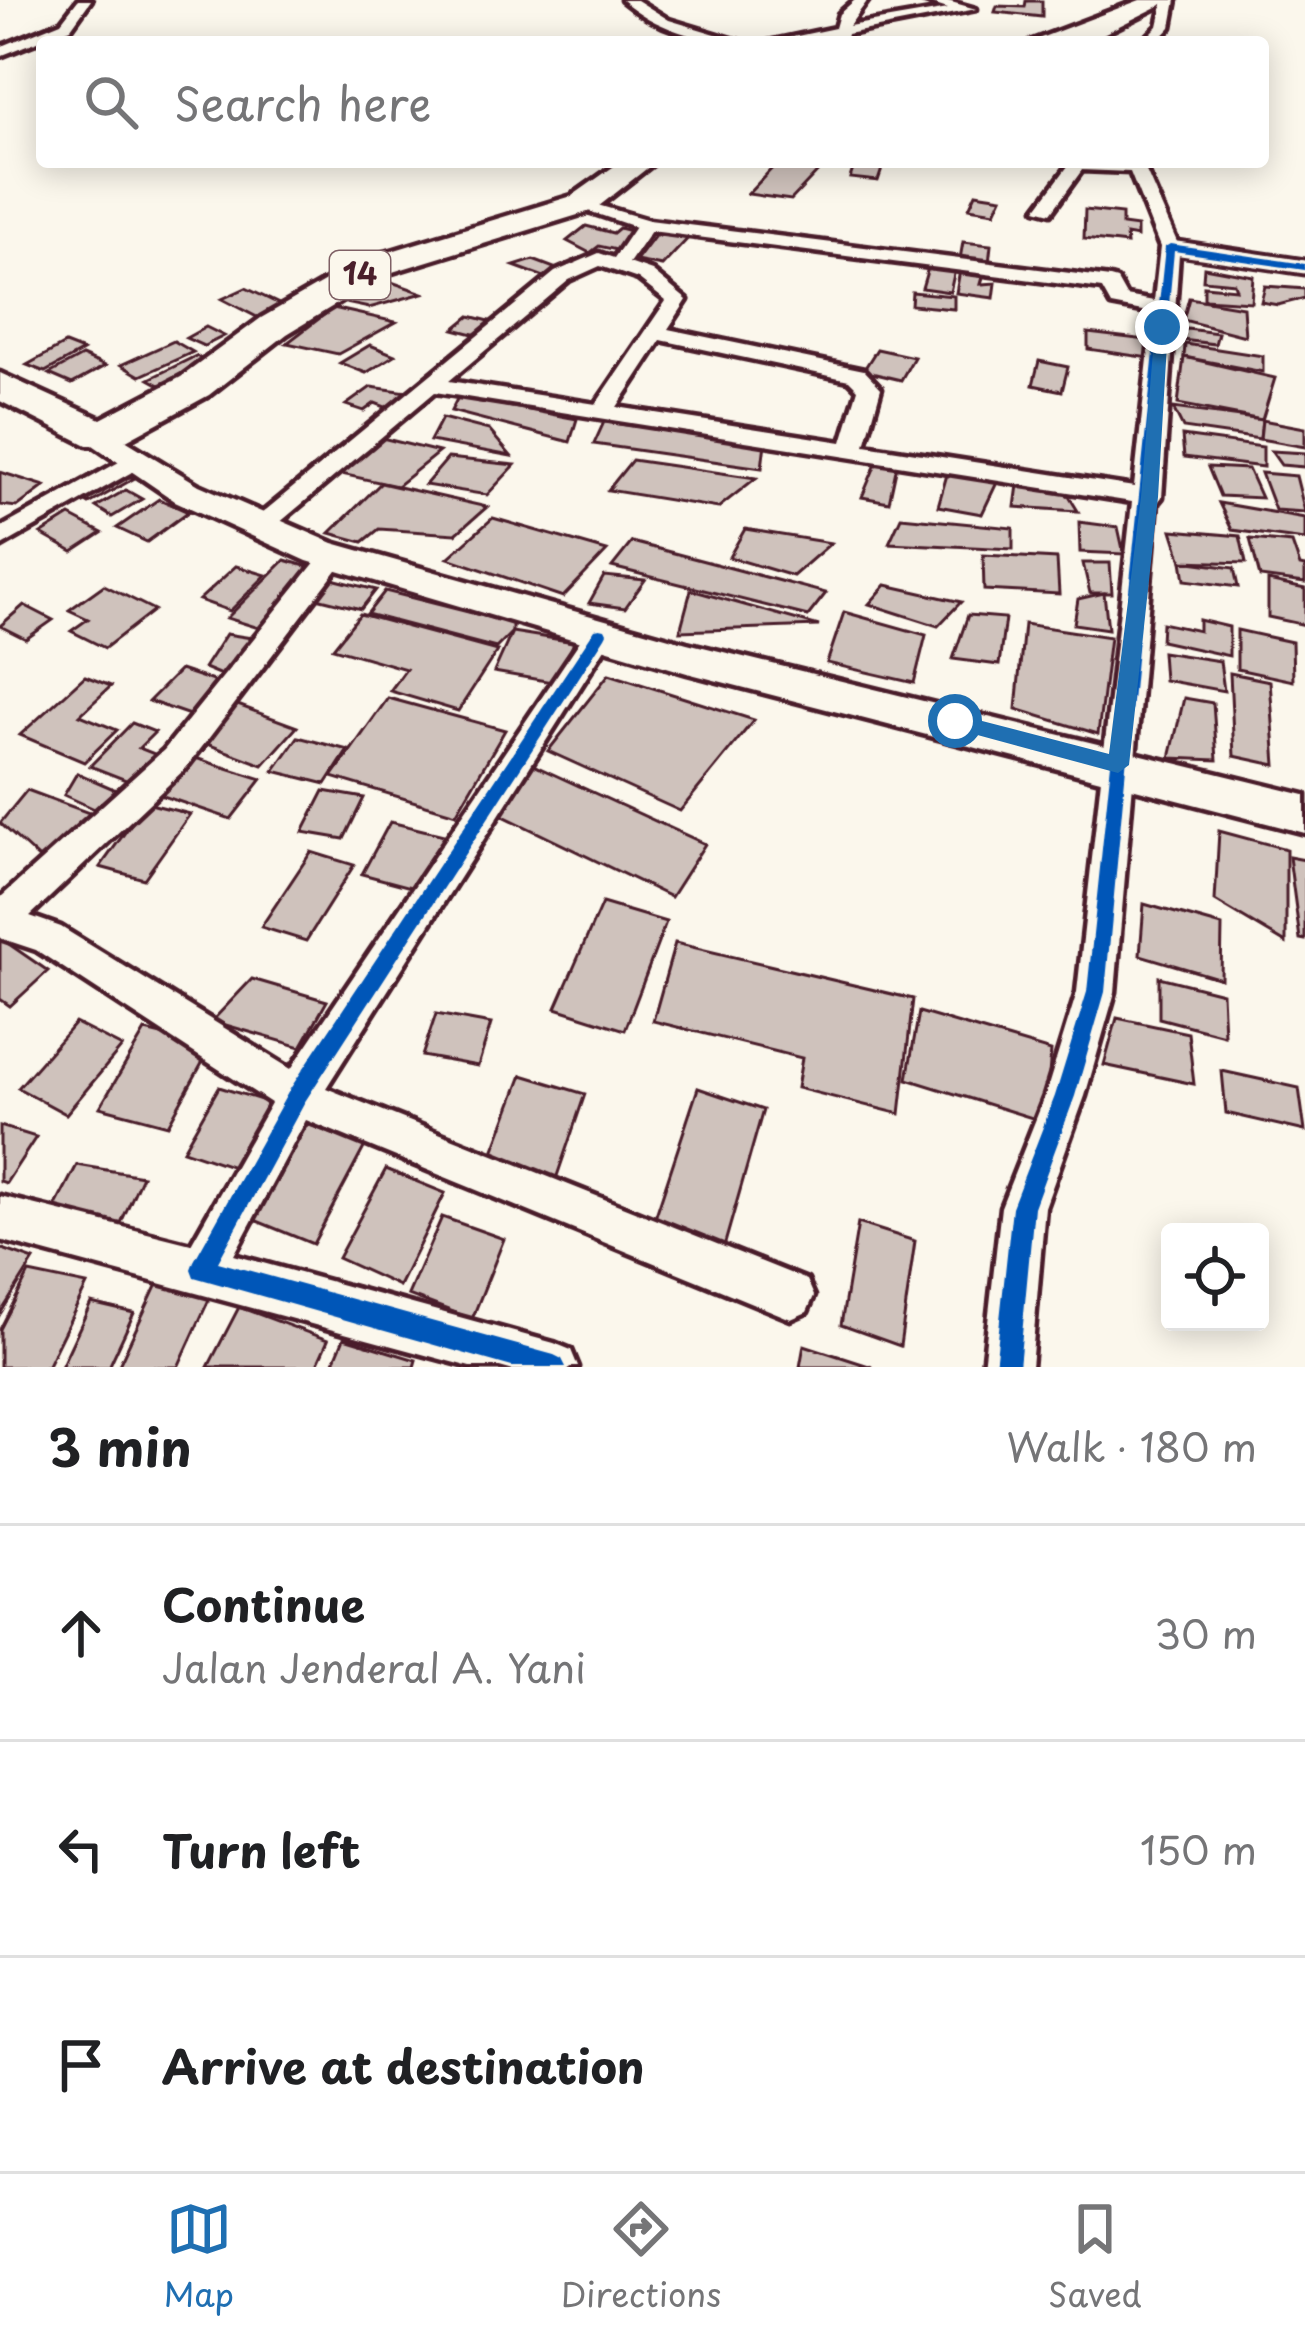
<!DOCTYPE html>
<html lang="en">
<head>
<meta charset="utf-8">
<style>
  :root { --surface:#fff; --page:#f2f2f2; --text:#202124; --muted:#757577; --line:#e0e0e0; --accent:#1f6fb2 }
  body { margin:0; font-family:"Playpen Sans",sans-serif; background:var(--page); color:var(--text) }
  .controls { position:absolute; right:36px; bottom:36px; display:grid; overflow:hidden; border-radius:12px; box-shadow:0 6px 30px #0003 }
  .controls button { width:108px; height:108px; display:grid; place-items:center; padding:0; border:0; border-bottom:3px solid var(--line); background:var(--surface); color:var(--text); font:60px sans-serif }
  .stop { position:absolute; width:36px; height:36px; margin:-27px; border:9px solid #1f6fb2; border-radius:50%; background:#fff }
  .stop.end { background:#1f6fb2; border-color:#fff; box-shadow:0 3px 12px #0008 }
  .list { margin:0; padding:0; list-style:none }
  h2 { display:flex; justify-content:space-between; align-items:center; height:156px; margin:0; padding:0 48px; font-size:51px }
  h2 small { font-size:39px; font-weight:400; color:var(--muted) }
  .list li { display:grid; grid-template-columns:78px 1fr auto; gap:36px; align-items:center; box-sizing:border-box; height:216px; padding:0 48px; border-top:3px solid var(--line) }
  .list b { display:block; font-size:45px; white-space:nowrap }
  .list p { margin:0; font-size:39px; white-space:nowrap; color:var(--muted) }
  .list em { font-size:39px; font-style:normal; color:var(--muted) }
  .icon { flex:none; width:66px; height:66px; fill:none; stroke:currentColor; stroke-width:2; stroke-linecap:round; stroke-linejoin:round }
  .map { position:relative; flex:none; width:1305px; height:1367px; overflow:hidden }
  .search { position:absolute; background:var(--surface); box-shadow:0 6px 30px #0003; left:36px; right:36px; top:36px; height:132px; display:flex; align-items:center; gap:30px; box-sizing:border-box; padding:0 42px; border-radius:12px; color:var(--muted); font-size:45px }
  .sheet { height:804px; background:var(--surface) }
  nav { display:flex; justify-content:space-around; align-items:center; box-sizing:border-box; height:168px; border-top:3px solid var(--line); background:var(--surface); font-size:33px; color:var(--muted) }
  nav a { display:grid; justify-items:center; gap:6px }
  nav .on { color:var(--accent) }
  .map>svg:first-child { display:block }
  .building { fill:#cfc2bc; stroke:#4a1f2b; stroke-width:3 }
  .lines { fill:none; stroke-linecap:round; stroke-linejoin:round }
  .street-casing { stroke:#4a1f2b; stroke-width:9 }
  .secondary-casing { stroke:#4a1f2b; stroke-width:9 }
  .highway-casing { stroke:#4a1f2b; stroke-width:9 }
  .street { fill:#fbf7ec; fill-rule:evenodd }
  .secondary { fill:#fbf7ec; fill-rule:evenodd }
  .highway { fill:#fbf7ec; fill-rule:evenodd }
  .cycleway-casing { stroke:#fbf7ec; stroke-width:7 }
  .cycleway { fill:#0057b8; fill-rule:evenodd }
  .route { fill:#1f6fb2 }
  .labels { text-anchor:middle; stroke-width:9; stroke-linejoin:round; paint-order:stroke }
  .shield { fill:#fbf7ec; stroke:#7f6065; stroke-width:3 }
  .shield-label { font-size:30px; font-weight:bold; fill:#4a1f2b }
</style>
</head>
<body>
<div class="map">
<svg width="1305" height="1367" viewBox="0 0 1305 1367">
  <rect width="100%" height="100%" fill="#fbf7ec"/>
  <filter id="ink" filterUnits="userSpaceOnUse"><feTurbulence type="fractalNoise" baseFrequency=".00833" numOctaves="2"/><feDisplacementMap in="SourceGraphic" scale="24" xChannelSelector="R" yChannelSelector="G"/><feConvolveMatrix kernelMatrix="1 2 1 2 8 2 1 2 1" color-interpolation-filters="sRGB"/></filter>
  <g filter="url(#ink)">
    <!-- building -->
    <g class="building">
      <path d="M 1026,1 L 1042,1 L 1042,17 L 995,12 L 997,6 L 1025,7 Z"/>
      <path d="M 778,162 L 827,162 L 791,200 L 748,194 Z"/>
      <path d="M 855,163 L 883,166 L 878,181 L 850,178 Z"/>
      <path d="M 976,193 L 1002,197 L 995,212 L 969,208 Z"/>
      <path d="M 1085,210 L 1122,214 L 1122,225 L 1137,227 L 1137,237 L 1126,235 L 1127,244 L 1084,239 Z"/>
      <path d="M 586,226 L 613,233 L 619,228 L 642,234 L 621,251 L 599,246 L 590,253 L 567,241 Z"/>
      <path d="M 660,229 L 694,232 L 662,266 L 636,261 Z"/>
      <path d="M 963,242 L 991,245 L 989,263 L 960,259 Z"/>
      <path d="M 533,260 L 557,269 L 544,277 L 514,266 Z"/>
      <path d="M 930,261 L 956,265 L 950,292 L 922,288 Z"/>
      <path d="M 1204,267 L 1253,276 L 1251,302 L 1204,299 L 1204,286 L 1236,289 L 1234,283 L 1203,280 Z"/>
      <path d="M 960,270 L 985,270 L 981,284 L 996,283 L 994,298 L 956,293 Z"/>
      <path d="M 380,278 L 423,293 L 369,308 L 336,301 Z"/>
      <path d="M 1265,286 L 1305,289 L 1305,298 L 1278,305 L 1261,302 Z"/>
      <path d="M 246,288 L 281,305 L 257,317 L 222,299 Z"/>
      <path d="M 912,292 L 954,296 L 954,309 L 911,305 Z"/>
      <path d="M 1189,298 L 1243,307 L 1245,336 L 1183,320 Z"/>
      <path d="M 333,308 L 396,322 L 338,354 L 287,343 Z"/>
      <path d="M 470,316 L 497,323 L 481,336 L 454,329 Z"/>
      <path d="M 206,327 L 224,336 L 204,346 L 186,338 Z"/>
      <path d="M 1187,329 L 1218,333 L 1215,344 L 1174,339 Z"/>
      <path d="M 1088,333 L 1147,340 L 1149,358 L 1088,349 Z"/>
      <path d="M 174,341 L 193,352 L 140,376 L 121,365 Z"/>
      <path d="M 65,344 L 83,351 L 45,372 L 27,365 Z"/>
      <path d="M 1185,344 L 1263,356 L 1263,372 L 1184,357 Z"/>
      <path d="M 370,345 L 395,355 L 366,373 L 340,363 Z"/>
      <path d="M 877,349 L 914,357 L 901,380 L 863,371 Z"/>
      <path d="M 82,356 L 105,366 L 72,384 L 49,374 Z"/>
      <path d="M 196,356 L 213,365 L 167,389 L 149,379 Z"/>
      <path d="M 1184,357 L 1275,378 L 1262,420 L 1178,404 Z"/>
      <path d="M 1039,361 L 1068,367 L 1062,391 L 1033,385 Z"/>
      <path d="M 371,387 L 415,393 L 393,410 L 375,403 L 364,411 L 346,405 Z"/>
      <path d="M 458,397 L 577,419 L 570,442 L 451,411 Z"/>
      <path d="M 1173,408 L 1262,420 L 1260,439 L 1183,428 Z"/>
      <path d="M 442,418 L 489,430 L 511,456 L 430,441 Z"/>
      <path d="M 1262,420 L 1305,428 L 1305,447 L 1260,439 Z"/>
      <path d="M 604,422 L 765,443 L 762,468 L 594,444 Z"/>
      <path d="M 1182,436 L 1263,447 L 1263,467 L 1184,457 Z"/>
      <path d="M 382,438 L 439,452 L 397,486 L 341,474 Z"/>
      <path d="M 1271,451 L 1305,453 L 1305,467 L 1281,465 Z"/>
      <path d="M 899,456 L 889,502 L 862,497 L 878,459 Z"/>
      <path d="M 448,458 L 515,465 L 487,495 L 425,485 Z"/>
      <path d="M 632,460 L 756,478 L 718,508 L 608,490 Z"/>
      <path d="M 1208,467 L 1248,469 L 1261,498 L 1220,496 Z"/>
      <path d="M 948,471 L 1002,472 L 982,514 L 938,506 Z"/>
      <path d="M 0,472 L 45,486 L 17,507 L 0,505 Z"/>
      <path d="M 1261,473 L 1296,476 L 1305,512 L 1275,510 Z"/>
      <path d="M 121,475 L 135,478 L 89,504 L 80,498 Z"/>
      <path d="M 381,483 L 487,507 L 456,534 L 379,529 L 363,542 L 330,533 Z"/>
      <path d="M 1018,485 L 1065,490 L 1078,511 L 1015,507 Z"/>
      <path d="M 126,490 L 142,499 L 112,517 L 96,507 Z"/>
      <path d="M 159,499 L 188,512 L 147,542 L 117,528 Z"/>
      <path d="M 1219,503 L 1305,518 L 1305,540 L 1232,530 Z"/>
      <path d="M 70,516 L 102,533 L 73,552 L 41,534 Z"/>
      <path d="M 901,517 L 1013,528 L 1013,549 L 889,543 Z"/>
      <path d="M 493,518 L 607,551 L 563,597 L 448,558 Z"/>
      <path d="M 1079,522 L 1118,527 L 1124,554 L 1080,552 Z"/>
      <path d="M 745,529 L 831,543 L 793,576 L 729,557 Z"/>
      <path d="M 1172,530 L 1240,536 L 1246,563 L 1182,561 Z"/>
      <path d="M 1250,539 L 1292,543 L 1300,566 L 1305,567 L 1305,583 L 1260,577 Z"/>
      <path d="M 632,542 L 826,593 L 808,616 L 612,567 Z"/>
      <path d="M 983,555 L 1057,559 L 1059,594 L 984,590 Z"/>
      <path d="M 285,560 L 319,570 L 262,629 L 227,618 Z"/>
      <path d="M 1182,561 L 1234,568 L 1238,587 L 1185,580 Z"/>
      <path d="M 1083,563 L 1110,563 L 1112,593 L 1090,593 Z"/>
      <path d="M 236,566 L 266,575 L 230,611 L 199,600 Z"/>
      <path d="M 604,576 L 645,580 L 625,608 L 589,603 Z"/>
      <path d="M 332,579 L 376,590 L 361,609 L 317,598 Z"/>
      <path d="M 1268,581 L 1305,589 L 1305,625 L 1268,617 Z"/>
      <path d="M 104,585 L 154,610 L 105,648 L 71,631 L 88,619 L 69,610 Z"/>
      <path d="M 886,585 L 961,602 L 938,626 L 869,604 Z"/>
      <path d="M 691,590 L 819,626 L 680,631 Z"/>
      <path d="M 385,591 L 512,623 L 512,632 L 496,648 L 367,614 Z"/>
      <path d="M 1104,593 L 1108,629 L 1074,624 L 1078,599 Z"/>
      <path d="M 24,605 L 53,620 L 26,639 L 0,626 Z"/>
      <path d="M 844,612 L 926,635 L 914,683 L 827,663 Z"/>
      <path d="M 360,614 L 497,651 L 458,711 L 390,691 L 406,669 L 333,648 Z"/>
      <path d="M 968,615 L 1005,618 L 999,665 L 953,659 Z"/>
      <path d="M 1199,620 L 1229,627 L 1229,656 L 1161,641 L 1162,623 L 1199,631 Z"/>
      <path d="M 1024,624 L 1110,637 L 1098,734 L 1016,709 Z"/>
      <path d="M 1237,630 L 1292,642 L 1293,681 L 1237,669 Z"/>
      <path d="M 512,632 L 574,642 L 558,683 L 494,672 Z"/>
      <path d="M 226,634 L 258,639 L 233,680 L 204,668 Z"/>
      <path d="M 1162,652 L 1220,661 L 1224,691 L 1164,680 Z"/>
      <path d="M 180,670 L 225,685 L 195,717 L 149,701 Z"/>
      <path d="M 1230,673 L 1270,681 L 1276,765 L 1234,756 Z"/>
      <path d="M 609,674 L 754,720 L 680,811 L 548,751 Z"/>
      <path d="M 85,676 L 111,686 L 80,715 L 117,730 L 84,762 L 20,735 Z"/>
      <path d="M 388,698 L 505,730 L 456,814 L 332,777 Z"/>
      <path d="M 1184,698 L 1213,703 L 1217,760 L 1170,758 Z"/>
      <path d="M 235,704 L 297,727 L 263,765 L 199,741 Z"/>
      <path d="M 132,723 L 155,732 L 139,748 L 162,757 L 136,784 L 90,766 Z"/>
      <path d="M 298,737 L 348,750 L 326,784 L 274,771 Z"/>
      <path d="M 192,757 L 262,779 L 231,819 L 160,795 Z"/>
      <path d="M 529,763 L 705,844 L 671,897 L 491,810 Z"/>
      <path d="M 77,773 L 130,796 L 110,816 L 64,795 Z"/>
      <path d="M 27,790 L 92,814 L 45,864 L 0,823 Z"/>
      <path d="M 324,791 L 364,798 L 344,839 L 303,832 Z"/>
      <path d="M 146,803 L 190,814 L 144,879 L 100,867 Z"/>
      <path d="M 390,822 L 448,836 L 422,890 L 362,874 Z"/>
      <path d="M 1219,831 L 1286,849 L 1286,943 L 1215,901 Z"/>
      <path d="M 311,852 L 354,865 L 306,941 L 261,927 Z"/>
      <path d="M 1289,857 L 1305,860 L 1305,940 L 1300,939 Z"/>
      <path d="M 602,903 L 666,922 L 625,1030 L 556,1008 Z"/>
      <path d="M 1144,904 L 1222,926 L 1221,979 L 1140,955 Z"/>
      <path d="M 0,938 L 48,971 L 10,1006 L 0,999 Z"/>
      <path d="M 675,943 L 913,999 L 900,1114 L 797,1088 L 802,1058 L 653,1021 Z"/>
      <path d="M 1159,977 L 1222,993 L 1224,1035 L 1159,1018 Z"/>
      <path d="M 252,979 L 327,1001 L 301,1047 L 212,1021 Z"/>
      <path d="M 919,1012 L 1051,1051 L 1045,1122 L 907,1079 Z"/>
      <path d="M 436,1014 L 491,1024 L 478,1066 L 422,1056 Z"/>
      <path d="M 1117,1018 L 1188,1033 L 1194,1084 L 1104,1065 Z"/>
      <path d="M 75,1023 L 122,1047 L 66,1114 L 18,1088 Z"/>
      <path d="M 145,1031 L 211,1047 L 168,1125 L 100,1107 Z"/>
      <path d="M 1222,1071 L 1299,1088 L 1305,1131 L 1226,1113 Z"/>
      <path d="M 522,1075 L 585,1094 L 556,1179 L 490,1160 Z"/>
      <path d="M 219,1087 L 274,1104 L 239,1169 L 183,1150 Z"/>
      <path d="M 698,1088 L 763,1110 L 723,1250 L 653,1224 Z"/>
      <path d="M 307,1124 L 365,1146 L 313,1244 L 252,1219 Z"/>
      <path d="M 0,1126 L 36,1137 L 6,1183 L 0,1181 Z"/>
      <path d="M 77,1165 L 142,1176 L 120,1225 L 52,1213 Z"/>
      <path d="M 386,1169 L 445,1193 L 399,1286 L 338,1258 Z"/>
      <path d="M 442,1217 L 504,1239 L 472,1319 L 408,1295 Z"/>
      <path d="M 858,1223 L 915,1241 L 900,1346 L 841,1325 Z"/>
      <path d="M 0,1248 L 34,1260 L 0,1314 Z"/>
      <path d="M 29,1273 L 87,1285 L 47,1367 L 0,1367 L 0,1329 Z"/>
      <path d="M 158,1282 L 211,1295 L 178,1367 L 118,1367 Z"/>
      <path d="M 91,1303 L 134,1313 L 109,1367 L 61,1367 Z"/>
      <path d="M 239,1307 L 328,1340 L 316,1367 L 208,1367 Z"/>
      <path d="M 344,1338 L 416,1360 L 414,1367 L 332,1367 Z"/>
      <path d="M 804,1345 L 872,1367 L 800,1367 Z"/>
    </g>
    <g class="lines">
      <!-- street casing -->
      <g class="street-casing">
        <g id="street">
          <path d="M 78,0 L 91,0 L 71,28 L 0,56 L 0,47 L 61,22 Z"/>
          <path d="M 622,0 L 637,0 L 669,20 L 742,42 C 699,42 655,28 622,0 Z"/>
          <path d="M 855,0 L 868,0 L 849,26 L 948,9 L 919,0 L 944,0 L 976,9 L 847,34 L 845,42 L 831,42 L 832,36 L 769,42 L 835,28 L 839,14 Z"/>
          <path d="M 1164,0 L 1176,0 L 1171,27 L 1157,42 L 1142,42 L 1158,26 Z"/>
          <path d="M 1071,162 L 1142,162 L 1177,242 L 1305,261 L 1305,273 L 1179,254 L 1162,497 L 1157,503 L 1115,992 L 1085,1096 L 1045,1207 L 1031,1367 L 983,1367 L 1001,1207 L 1045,1096 L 1077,992 L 1132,502 L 435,392 L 266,534 L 248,534 L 244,528 L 555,272 L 599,253 L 614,258 L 635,227 L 577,207 L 577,199 L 649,220 L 1110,278 L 1117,280 L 1126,296 L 1154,301 L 1160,247 L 1130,172 L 1082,170 L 1051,213 L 1036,209 ZM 651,231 L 1102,289 L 1111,305 L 1153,313 L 1134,487 L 865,445 L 881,388 L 864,370 L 668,329 L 687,300 L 652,271 L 629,263 ZM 600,266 L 638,279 L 666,301 L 596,404 L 449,381 L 569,280 ZM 661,340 L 849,380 L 858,389 L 842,442 L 617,407 Z"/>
          <path d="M 137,452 L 146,454 L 146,464 L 0,547 L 0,528 Z"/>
          <path d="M 334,547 L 343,550 L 347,556 L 343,562 L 186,768 L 30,916 L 61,927 L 291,1069 L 590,626 L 610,626 L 614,633 L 610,640 L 326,1088 L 807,1280 L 814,1296 L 807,1312 L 791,1319 L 306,1120 L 234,1255 L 554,1343 L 571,1350 L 578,1367 L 470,1367 L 0,1240 L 0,1196 L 191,1244 L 271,1103 L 36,950 L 0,938 L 0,898 L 164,750 L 325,550 Z"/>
        </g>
      </g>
      <!-- secondary casing -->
      <g class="secondary-casing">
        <path id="secondary" d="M 102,426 L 199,485 L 333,543 L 687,643 L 1305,795 L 1305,833 L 687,673 L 307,561 L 175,501 L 90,443 L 85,436 Z"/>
      </g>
      <!-- highway casing -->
      <g class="highway-casing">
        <g id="highway">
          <path d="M 1140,0 L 1171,0 L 1095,38 L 1030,42 Z"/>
          <path d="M 620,162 L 655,162 L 594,210 L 386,274 L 287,334 L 209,395 L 117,445 L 87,445 L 0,401 L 0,373 L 101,419 L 181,377 L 261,318 L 362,260 L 572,196 Z"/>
        </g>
      </g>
      <!-- street -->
      <use href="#street" class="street"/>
      <!-- secondary -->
      <use href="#secondary" class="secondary"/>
      <!-- highway -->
      <use href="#highway" class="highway"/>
      <!-- cycleway casing -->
      <g class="cycleway-casing">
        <g id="cycleway">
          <path d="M 1170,244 L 1305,264 L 1305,270 L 1174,251 L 1105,992 L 1075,1096 L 1034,1207 L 1019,1367 L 995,1367 L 1012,1207 L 1055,1096 L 1087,992 L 1165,247 Z"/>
          <path d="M 600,628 L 605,629 L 607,633 L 605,637 L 304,1103 L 218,1262 L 554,1355 L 562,1359 L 566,1367 L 512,1367 L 194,1277 L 191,1269 L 194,1261 L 290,1089 L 595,629 Z"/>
        </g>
      </g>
      <!-- cycleway -->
      <use href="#cycleway" class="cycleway"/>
    </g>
  </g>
  <!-- route -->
  <path class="route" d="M 1162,323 L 1168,327 L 1158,497 L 1129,765 L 1118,773 L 948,727 L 948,716 L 955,714 L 1109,754 L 1141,497 L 1155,327 Z"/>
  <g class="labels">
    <!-- shield labels -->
    <rect class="shield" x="330" y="251" width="60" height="48" rx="9"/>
    <g class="shield-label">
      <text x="360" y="285">14</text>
    </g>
  </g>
</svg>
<div class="controls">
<button><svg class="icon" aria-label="locate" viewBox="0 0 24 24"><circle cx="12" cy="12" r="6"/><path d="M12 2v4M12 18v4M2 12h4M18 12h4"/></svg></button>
</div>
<div class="stop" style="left:955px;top:721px"></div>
<div class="stop end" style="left:1162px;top:327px"></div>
<div class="search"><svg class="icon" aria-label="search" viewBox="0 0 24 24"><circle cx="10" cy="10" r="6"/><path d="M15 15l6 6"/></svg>Search here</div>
</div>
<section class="sheet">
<h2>3 min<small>Walk · 180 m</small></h2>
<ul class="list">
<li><svg class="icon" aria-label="ahead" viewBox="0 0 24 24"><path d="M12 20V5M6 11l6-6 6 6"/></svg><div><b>Continue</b><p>Jalan Jenderal A. Yani</p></div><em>30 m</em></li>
<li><svg class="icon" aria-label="left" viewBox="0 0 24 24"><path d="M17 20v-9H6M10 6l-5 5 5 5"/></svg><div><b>Turn left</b></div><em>150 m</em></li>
<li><svg class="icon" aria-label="arrive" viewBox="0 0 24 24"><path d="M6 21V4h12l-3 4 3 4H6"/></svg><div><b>Arrive at destination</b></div></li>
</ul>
</section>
<nav>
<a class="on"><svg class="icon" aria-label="map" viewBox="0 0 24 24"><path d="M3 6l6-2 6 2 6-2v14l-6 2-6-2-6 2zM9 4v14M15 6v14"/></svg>Map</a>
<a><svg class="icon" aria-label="directions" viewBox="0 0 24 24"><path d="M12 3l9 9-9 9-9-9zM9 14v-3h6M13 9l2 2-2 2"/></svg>Directions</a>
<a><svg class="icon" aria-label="saved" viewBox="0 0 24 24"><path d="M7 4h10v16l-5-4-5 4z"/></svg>Saved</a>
</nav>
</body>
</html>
